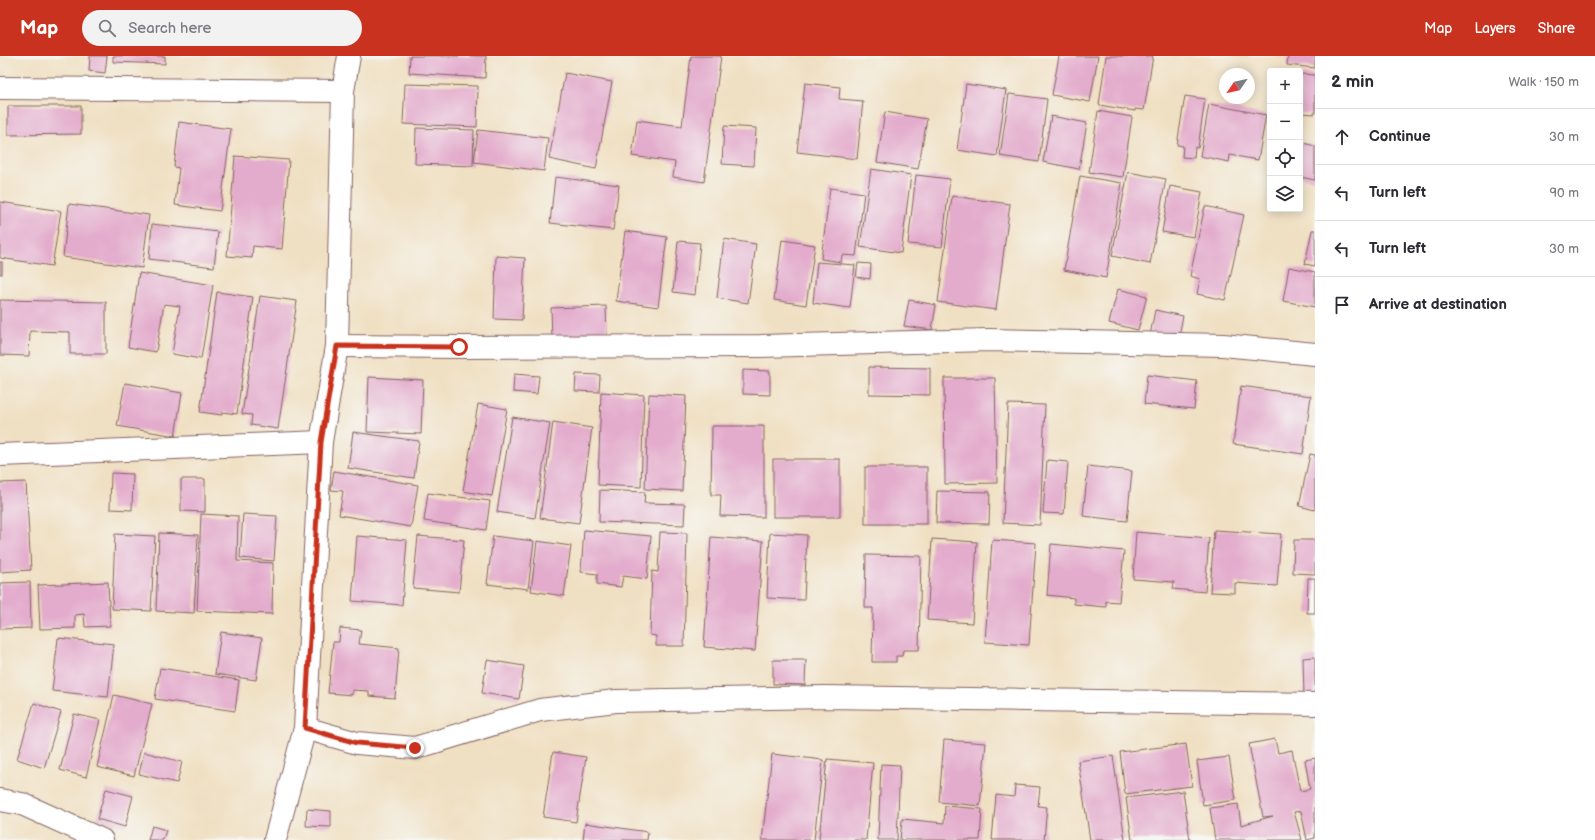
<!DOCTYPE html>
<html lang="en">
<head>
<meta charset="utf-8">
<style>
  :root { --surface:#fff; --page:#f2f2f3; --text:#2b2b33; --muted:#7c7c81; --line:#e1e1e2; --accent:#c8321e }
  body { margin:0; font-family:"Balsamiq Sans",sans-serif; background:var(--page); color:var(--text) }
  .controls { position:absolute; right:12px; top:12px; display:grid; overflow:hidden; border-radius:4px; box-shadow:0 2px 10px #0003 }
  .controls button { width:36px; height:36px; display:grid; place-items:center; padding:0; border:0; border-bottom:1px solid var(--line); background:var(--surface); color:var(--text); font:20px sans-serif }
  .compass { position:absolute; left:1219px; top:12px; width:36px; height:36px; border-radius:50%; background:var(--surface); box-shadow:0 2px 10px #0003; rotate:236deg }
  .stop { position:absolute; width:12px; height:12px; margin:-9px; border:3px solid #c8321e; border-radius:50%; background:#fff }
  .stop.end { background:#c8321e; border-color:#fff; box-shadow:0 1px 4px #0008 }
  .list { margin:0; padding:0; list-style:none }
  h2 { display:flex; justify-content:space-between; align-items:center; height:52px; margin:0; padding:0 16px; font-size:17px }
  h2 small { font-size:13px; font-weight:400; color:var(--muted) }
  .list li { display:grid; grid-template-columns:26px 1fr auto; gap:12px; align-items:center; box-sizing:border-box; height:56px; padding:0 16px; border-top:1px solid var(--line) }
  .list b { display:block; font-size:15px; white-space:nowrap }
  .list em { font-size:13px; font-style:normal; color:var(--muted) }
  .icon { flex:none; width:22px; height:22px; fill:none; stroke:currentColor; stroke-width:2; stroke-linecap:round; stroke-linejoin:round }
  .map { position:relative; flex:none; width:1315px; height:784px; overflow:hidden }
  header { display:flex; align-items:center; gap:24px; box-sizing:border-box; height:56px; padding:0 20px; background:var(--accent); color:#fff }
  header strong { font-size:19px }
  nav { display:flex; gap:22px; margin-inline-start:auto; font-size:14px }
  .search { width:280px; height:36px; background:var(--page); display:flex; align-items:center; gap:10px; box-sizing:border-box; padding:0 14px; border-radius:22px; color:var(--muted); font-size:15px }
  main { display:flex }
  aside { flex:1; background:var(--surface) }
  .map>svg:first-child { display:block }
  .building { fill:#e3abcc }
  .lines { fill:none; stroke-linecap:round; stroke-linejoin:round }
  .minor-casing { stroke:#846360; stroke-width:24 }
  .minor { stroke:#fff; stroke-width:22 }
  .route { stroke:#c8321e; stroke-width:5 }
</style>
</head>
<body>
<header>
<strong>Map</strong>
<div class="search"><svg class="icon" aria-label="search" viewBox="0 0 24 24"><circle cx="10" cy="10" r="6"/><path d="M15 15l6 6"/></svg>Search here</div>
<nav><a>Map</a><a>Layers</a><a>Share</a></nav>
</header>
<main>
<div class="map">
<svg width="1315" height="784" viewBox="0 0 1315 784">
  <rect width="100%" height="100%" fill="#f6f6f2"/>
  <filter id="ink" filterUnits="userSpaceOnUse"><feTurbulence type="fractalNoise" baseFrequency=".025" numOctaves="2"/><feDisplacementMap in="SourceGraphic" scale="8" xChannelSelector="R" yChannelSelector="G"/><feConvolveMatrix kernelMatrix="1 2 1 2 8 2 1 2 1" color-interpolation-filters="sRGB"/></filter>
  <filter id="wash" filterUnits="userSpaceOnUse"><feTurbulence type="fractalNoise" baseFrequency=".012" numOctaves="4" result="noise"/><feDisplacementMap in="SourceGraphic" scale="16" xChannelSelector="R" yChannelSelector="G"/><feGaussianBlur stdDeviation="0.9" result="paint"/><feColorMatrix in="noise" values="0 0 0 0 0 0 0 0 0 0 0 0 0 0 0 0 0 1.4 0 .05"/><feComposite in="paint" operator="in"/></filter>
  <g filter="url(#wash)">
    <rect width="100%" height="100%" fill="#f0e0c3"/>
    <g id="blocks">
      <!-- building -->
      <g class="building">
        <path d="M 90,0 L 107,0 L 105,17 L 89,15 Z"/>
        <path d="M 113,0 L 165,0 L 165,8 L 113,6 Z"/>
        <path d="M 410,0 L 486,0 L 485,22 L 409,17 Z"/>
        <path d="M 691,0 L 721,0 L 704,126 L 673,121 L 675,106 L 632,100 L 637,64 L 682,70 Z"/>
        <path d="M 1059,0 L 1098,0 L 1090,46 L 1052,39 Z"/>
        <path d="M 1106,0 L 1153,0 L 1144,54 L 1135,53 L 1135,55 L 1099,49 Z"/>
        <path d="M 1288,0 L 1315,0 L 1315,12 L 1287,9 Z"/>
        <path d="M 565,17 L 612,26 L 596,113 L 549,103 Z"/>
        <path d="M 1300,18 L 1315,19 L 1315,58 L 1301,57 Z"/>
        <path d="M 805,27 L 840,31 L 839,43 L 863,45 L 857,103 L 797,96 Z"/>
        <path d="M 405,28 L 478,30 L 477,71 L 403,68 Z"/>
        <path d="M 966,28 L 1006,34 L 997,100 L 957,94 Z"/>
        <path d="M 1009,38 L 1047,43 L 1039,106 L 1000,100 Z"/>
        <path d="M 1185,40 L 1205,43 L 1198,92 L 1195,91 L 1194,102 L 1182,101 L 1183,90 L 1177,89 Z"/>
        <path d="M 1209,48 L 1266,59 L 1258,104 L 1230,99 L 1229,106 L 1200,100 Z"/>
        <path d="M 8,50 L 81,50 L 81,78 L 8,79 Z"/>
        <path d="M 1098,55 L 1132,61 L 1123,121 L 1089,116 Z"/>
        <path d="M 885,56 L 927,63 L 918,113 L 877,106 Z"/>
        <path d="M 1051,60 L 1087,67 L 1079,113 L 1043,106 Z"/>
        <path d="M 179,66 L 231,73 L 220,155 L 175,149 L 179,112 L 174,111 Z"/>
        <path d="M 724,70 L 756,72 L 754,110 L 722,108 Z"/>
        <path d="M 416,72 L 474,74 L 473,110 L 415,108 Z"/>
        <path d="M 478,74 L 548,82 L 544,115 L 474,106 Z"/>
        <path d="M 1300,86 L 1315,90 L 1315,124 L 1300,121 Z"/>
        <path d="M 235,100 L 289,104 L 282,193 L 253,190 L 252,202 L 227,200 Z"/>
        <path d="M 871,113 L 911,119 L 901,197 L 860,191 Z"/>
        <path d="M 1128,116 L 1166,123 L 1150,208 L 1112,200 Z"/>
        <path d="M 916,119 L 950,123 L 942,191 L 908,188 Z"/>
        <path d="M 1080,120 L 1122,127 L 1106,222 L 1064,214 Z"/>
        <path d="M 555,121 L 619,129 L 613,174 L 550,167 Z"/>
        <path d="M 1170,130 L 1202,136 L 1194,181 L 1162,176 Z"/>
        <path d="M 830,132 L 864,137 L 856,200 L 842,199 L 841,206 L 821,203 Z"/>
        <path d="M 952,140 L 1010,148 L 996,254 L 938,246 Z"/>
        <path d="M 0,146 L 61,155 L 52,210 L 0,202 Z"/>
        <path d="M 69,148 L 149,159 L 142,212 L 63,201 Z"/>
        <path d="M 1205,150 L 1244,159 L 1225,244 L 1197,238 L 1200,223 L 1190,220 Z"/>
        <path d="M 152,168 L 218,176 L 214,211 L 149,203 Z"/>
        <path d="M 1312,174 L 1315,174 L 1315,210 L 1305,208 Z"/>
        <path d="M 625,175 L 667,181 L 658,251 L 616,245 Z"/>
        <path d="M 724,183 L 756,188 L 748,247 L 717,242 Z"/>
        <path d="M 782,184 L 815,189 L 806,249 L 774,244 Z"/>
        <path d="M 678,185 L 700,187 L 695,239 L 673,236 Z"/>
        <path d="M 496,200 L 525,202 L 522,264 L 494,263 Z"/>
        <rect x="0" y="206" width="2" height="12"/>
        <path d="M 817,206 L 855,209 L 850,252 L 813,247 Z"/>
        <path d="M 858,207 L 871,208 L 870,223 L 856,221 Z"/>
        <path d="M 1289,211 L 1315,216 L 1315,251 L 1283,245 Z"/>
        <path d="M 139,217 L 213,229 L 201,303 L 172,298 L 180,250 L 164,248 L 156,296 L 128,291 Z"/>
        <path d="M 1118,233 L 1147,240 L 1138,274 L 1109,267 Z"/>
        <path d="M 217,236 L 253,241 L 237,358 L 222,356 L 222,359 L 200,356 Z"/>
        <path d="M 260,240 L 297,245 L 278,373 L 251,369 L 252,359 L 242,358 Z"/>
        <path d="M 0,244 L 106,246 L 106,298 L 70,298 L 70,276 L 30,275 L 29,300 L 0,299 Z"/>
        <path d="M 909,244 L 936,249 L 932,274 L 904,270 Z"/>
        <path d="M 606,250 L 607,282 L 552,283 L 551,252 Z"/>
        <path d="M 1155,254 L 1183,260 L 1178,285 L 1150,279 Z"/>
        <path d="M 869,311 L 930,312 L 930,339 L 869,338 Z"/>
        <path d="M 743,314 L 770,315 L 770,339 L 743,338 Z"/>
        <path d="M 514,318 L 539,320 L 537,338 L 513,336 Z"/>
        <path d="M 576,318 L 600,319 L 599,336 L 575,335 Z"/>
        <path d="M 1147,319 L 1197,325 L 1194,353 L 1144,348 Z"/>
        <path d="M 369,321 L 423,324 L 421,378 L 367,376 Z"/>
        <path d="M 944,322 L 995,322 L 997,427 L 945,428 Z"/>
        <path d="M 125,327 L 182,337 L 175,380 L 117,370 Z"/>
        <path d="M 1241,330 L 1311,340 L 1303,398 L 1233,388 Z"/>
        <path d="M 601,336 L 644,339 L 641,431 L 598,429 Z"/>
        <path d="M 649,338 L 686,340 L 682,435 L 645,433 Z"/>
        <path d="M 478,348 L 507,353 L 492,440 L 463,435 Z"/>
        <path d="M 1008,348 L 1045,349 L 1040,469 L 1003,467 Z"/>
        <path d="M 512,361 L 550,367 L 535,462 L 497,456 Z"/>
        <path d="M 553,366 L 592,372 L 579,467 L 540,462 Z"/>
        <path d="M 712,370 L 764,370 L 764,461 L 720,460 L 721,439 L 711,439 Z"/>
        <path d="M 353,376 L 419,385 L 414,422 L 348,412 Z"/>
        <path d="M 1310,398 L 1315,399 L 1315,454 L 1299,450 Z"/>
        <rect x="773" y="403" width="67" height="58"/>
        <path d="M 1047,404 L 1068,406 L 1064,458 L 1043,457 Z"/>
        <path d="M 1088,410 L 1132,415 L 1127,465 L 1083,460 Z"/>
        <rect x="865" y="411" width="62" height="57"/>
        <path d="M 334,415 L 418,429 L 411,471 L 339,459 L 343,435 L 331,434 Z"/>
        <path d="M 111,417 L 133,418 L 132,454 L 110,453 Z"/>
        <path d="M 181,423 L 205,423 L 205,456 L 181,455 Z"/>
        <path d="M 26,426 L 31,514 L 0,516 L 0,427 Z"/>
        <path d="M 600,434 L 645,436 L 644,447 L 685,448 L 684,469 L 599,466 Z"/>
        <path d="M 937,435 L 990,436 L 989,468 L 936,467 Z"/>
        <path d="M 428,437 L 490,445 L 486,474 L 424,465 Z"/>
        <path d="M 201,458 L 238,460 L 237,505 L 273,507 L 272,558 L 197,555 Z"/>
        <path d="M 243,458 L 277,460 L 274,505 L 240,502 Z"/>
        <path d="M 584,474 L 651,480 L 647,523 L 623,520 L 621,531 L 597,528 L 597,518 L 581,516 Z"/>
        <path d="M 1214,474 L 1281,478 L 1277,530 L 1235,527 L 1235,537 L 1210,536 Z"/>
        <path d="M 660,476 L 687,477 L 684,590 L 656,590 L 656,580 L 650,579 L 652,515 L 658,516 Z"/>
        <path d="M 1136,476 L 1209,482 L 1205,536 L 1173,533 L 1174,526 L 1133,523 Z"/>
        <path d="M 159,477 L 198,479 L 194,557 L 156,555 Z"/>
        <path d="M 770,477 L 807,479 L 804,544 L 767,542 Z"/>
        <path d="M 115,478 L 155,480 L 151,555 L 112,553 Z"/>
        <path d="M 357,480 L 407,484 L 402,549 L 352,545 Z"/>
        <path d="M 418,480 L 464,484 L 459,536 L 413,532 Z"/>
        <path d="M 493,480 L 534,485 L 528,533 L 487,528 Z"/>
        <path d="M 711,481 L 763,485 L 755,595 L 704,591 Z"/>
        <path d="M 932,483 L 977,486 L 972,567 L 927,564 Z"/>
        <path d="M 992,484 L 1036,487 L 1029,589 L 985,586 Z"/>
        <path d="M 1294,484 L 1315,484 L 1315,518 L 1293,517 Z"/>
        <path d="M 537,485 L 571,490 L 564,540 L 531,535 Z"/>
        <path d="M 1051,488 L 1124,495 L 1119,546 L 1106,545 L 1106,551 L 1074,548 L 1074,542 L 1047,539 Z"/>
        <path d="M 866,499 L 921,500 L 919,594 L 903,594 L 902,600 L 896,600 L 896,606 L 872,606 L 873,552 L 865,552 Z"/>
        <path d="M 1308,522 L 1315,522 L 1315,557 L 1307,557 Z"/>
        <path d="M 30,526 L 31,572 L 0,573 L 0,527 Z"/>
        <path d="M 108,526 L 110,570 L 85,571 L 84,558 L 75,559 L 75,572 L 40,573 L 38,529 Z"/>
        <path d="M 340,572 L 361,574 L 359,588 L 399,592 L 395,642 L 369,640 L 369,635 L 352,634 L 352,639 L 328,637 L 333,586 L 339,586 Z"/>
        <path d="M 221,576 L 262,582 L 256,624 L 215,618 Z"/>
        <path d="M 58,582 L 114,588 L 108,641 L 52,635 Z"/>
        <path d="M 1315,601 L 1315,641 L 1304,641 L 1303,602 Z"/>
        <path d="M 487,604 L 524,610 L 519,643 L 482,637 Z"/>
        <path d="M 773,604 L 806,604 L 805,629 L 773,628 Z"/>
        <path d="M 160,612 L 239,624 L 235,655 L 155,643 Z"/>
        <path d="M 114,639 L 152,648 L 134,720 L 97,711 Z"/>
        <path d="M 34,647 L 61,656 L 44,712 L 17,703 Z"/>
        <path d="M 74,658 L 100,664 L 86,721 L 60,714 Z"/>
        <path d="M 1275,683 L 1278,697 L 1292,694 L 1300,735 L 1310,733 L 1305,704 L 1315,702 L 1315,782 L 1307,784 L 1301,755 L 1294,756 L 1302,784 L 1215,784 L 1210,752 L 1238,748 L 1241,769 L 1273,760 L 1263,761 L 1249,688 Z"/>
        <path d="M 944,684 L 986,687 L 980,750 L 939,746 Z"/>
        <path d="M 1186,688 L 1192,730 L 1125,738 L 1120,696 Z"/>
        <path d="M 144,696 L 182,706 L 177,727 L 139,718 Z"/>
        <path d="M 553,696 L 586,701 L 576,766 L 543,761 Z"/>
        <path d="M 772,698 L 823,704 L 814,784 L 762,784 Z"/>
        <path d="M 1113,700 L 1125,784 L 1090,784 L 1078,705 Z"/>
        <path d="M 1229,701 L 1236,744 L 1203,749 L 1197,705 Z"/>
        <path d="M 827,703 L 873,707 L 866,784 L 819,784 Z"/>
        <path d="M 881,708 L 900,709 L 897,784 L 878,784 Z"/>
        <path d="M 1015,729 L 1040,731 L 1038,750 L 1047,751 L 1044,784 L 992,784 L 996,739 L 1014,741 Z"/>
        <path d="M 106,733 L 133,740 L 125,771 L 97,763 Z"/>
        <path d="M 1183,735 L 1190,784 L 1132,784 L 1126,742 Z"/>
        <path d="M 945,750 L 982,753 L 980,784 L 900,784 L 902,763 L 944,767 Z"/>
        <path d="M 307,753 L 331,755 L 331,771 L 306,770 Z"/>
        <path d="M 585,767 L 648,776 L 647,784 L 583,784 Z"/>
        <path d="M 152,770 L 166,774 L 163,784 L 148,784 Z"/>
      </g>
    </g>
  </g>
  <g filter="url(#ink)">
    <use href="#blocks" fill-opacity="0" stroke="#846360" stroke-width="1"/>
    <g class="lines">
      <!-- minor casing -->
      <g class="minor-casing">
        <g id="minor">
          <path d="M 0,32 L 343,35"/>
          <path d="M 337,290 L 459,291 L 760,290 L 989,284 L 1223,289 L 1315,298"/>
          <path d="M 0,399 L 321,386"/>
          <path d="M 305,672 L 357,687 L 415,692 L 540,654 L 616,645 L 824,641 L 1315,648"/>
          <path d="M 0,744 L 22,748 L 102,784"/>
          <path d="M 275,784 L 305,672 L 321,386 L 337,290 L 343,35 L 349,0"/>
        </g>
      </g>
      <!-- minor -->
      <use href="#minor" class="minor"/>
    </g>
  </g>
  <g class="lines" filter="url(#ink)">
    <!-- route -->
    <path class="route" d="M 415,692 L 357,687 L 305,672 L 321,386 L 337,290 L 459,291"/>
  </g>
</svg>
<div class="controls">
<button>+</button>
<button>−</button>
<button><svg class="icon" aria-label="locate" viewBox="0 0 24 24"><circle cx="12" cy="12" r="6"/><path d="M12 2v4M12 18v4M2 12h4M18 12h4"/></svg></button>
<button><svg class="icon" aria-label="layers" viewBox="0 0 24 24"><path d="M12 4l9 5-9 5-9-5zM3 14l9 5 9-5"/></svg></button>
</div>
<svg class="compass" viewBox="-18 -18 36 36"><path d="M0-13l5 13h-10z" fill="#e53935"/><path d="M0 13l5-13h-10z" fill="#7c7c81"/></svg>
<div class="stop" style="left:459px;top:291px"></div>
<div class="stop end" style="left:415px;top:692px"></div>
</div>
<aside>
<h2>2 min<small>Walk · 150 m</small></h2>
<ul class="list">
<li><svg class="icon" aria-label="ahead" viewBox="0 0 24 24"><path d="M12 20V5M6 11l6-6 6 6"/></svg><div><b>Continue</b></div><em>30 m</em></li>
<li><svg class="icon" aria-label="left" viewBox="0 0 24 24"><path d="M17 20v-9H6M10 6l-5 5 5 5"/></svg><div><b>Turn left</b></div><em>90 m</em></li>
<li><svg class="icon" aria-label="left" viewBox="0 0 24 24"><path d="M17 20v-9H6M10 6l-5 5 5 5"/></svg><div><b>Turn left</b></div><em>30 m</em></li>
<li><svg class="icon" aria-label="arrive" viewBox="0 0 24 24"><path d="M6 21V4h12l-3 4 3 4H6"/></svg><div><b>Arrive at destination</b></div></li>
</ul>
</aside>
</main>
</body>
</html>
